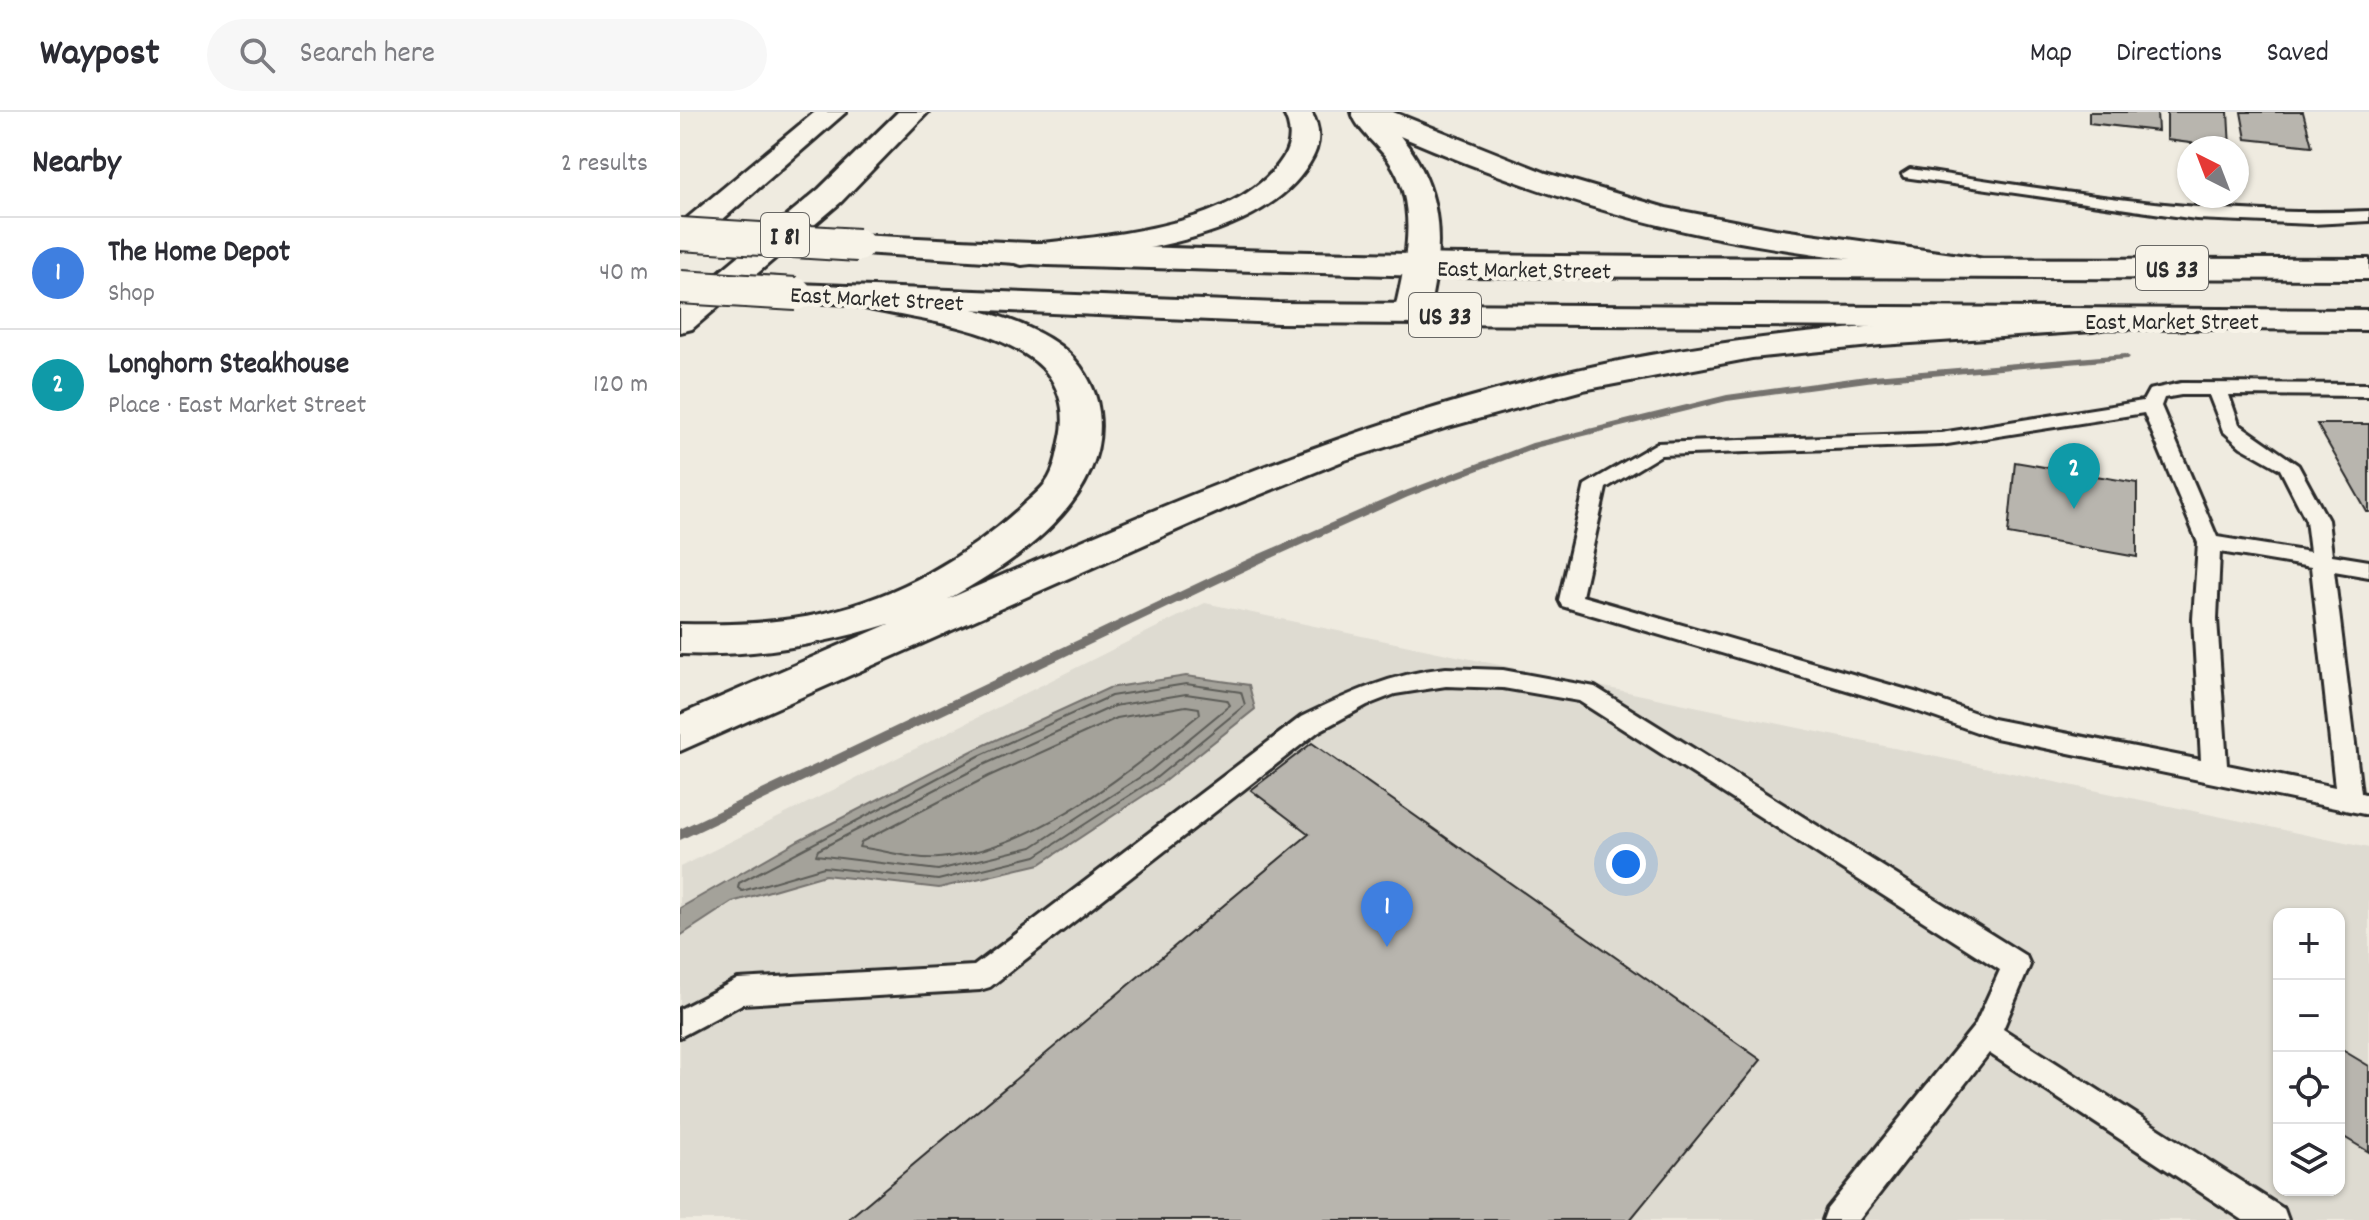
<!DOCTYPE html>
<html lang="en">
<head>
<meta charset="utf-8">
<style>
  :root { --surface:#fff; --page:#f7f7f7; --text:#2b2b33; --muted:#7c7c81; --line:#e1e1e2; --accent:#1a73e8 }
  body { margin:0; font-family:Dekko,sans-serif; background:var(--page); color:var(--text) }
  .controls { position:absolute; right:24px; bottom:24px; display:grid; overflow:hidden; border-radius:16px; box-shadow:0 2px 6px #0004 }
  .controls button { width:72px; height:72px; display:grid; place-items:center; padding:0; border:0; border-bottom:2px solid var(--line); background:var(--surface); color:var(--text); font:40px sans-serif }
  .compass { position:absolute; left:1497px; top:24px; width:72px; height:72px; border-radius:50%; background:var(--surface); box-shadow:0 2px 6px #0004; rotate:318deg }
  .you { position:absolute; left:946px; top:752px; width:28px; height:28px; margin:-20px; border:6px solid #fff; border-radius:50%; background:#1a73e8; box-shadow:0 0 0 12px #1a73e833 }
  .badge { display:grid; place-items:center; width:52px; height:52px; border-radius:50%; background:var(--accent); color:#fff; font-size:26px; font-weight:700 }
  .pin { position:absolute; translate:-50% -66px; filter:drop-shadow(0 2px 4px #0008) }
  .pin::after { content:''; position:absolute; top:42px; width:28px; height:24px; background:inherit; clip-path:polygon(0 0,100% 0,50% 100%) }
  .list { margin:0; padding:0; list-style:none }
  h2 { display:flex; justify-content:space-between; align-items:center; height:104px; margin:0; padding:0 32px; font-size:34px }
  h2 small { font-size:26px; font-weight:400; color:var(--muted) }
  .list li { display:grid; grid-template-columns:52px 1fr auto; gap:24px; align-items:center; box-sizing:border-box; height:112px; padding:0 32px; border-top:2px solid var(--line) }
  .list b { display:block; font-size:30px; white-space:nowrap }
  .list p { margin:0; font-size:26px; white-space:nowrap; color:var(--muted) }
  .list em { font-size:26px; font-style:normal; color:var(--muted) }
  .icon { flex:none; width:44px; height:44px; fill:none; stroke:currentColor; stroke-width:2; stroke-linecap:round; stroke-linejoin:round }
  .map { position:relative; flex:none; width:1689px; height:1108px; overflow:hidden }
  header { display:flex; align-items:center; gap:48px; box-sizing:border-box; height:112px; padding:0 40px; background:var(--surface); border-bottom:2px solid var(--line) }
  header strong { font-size:38px }
  nav { display:flex; gap:44px; margin-inline-start:auto; font-size:28px }
  .search { width:560px; height:72px; background:var(--page); display:flex; align-items:center; gap:20px; box-sizing:border-box; padding:0 28px; border-radius:44px; color:var(--muted); font-size:30px }
  main { display:flex }
  aside { flex:1; background:var(--surface) }
  .map>svg:first-child { display:block }
  .built { fill:#dedbd1; fill-rule:evenodd }
  .water { fill:#a4a29a; stroke:#74726e; stroke-width:2 }
  .lines { fill:none; stroke-linecap:round; stroke-linejoin:round }
  .shore { stroke:#5b5b57; stroke-width:2 }
  .stream { fill:#74726e; fill-rule:evenodd }
  .building { fill:#b8b5ae; stroke:#2b2b2b; stroke-width:2 }
  .service-casing { stroke:#2b2b2b; stroke-width:6 }
  .trunk-casing { stroke:#2b2b2b; stroke-width:6 }
  .motorway-casing { stroke:#2b2b2b; stroke-width:6 }
  .service { fill:#f7f3e8; fill-rule:evenodd }
  .trunk { fill:#f7f3e8; fill-rule:evenodd }
  .motorway { fill:#f7f3e8; fill-rule:evenodd }
  .trunk-bridge-casing { stroke:#2b2b2b; stroke-width:36; stroke-linecap:butt }
  .trunk-bridge { stroke:#f7f3e8; stroke-width:32 }
  .labels { text-anchor:middle; stroke-width:8; stroke-linejoin:round; paint-order:stroke }
  .far-street-label { font-size:24px; fill:#2b2b2b; stroke:#f7f3e8 }
  .shield { fill:#f7f3e8; stroke:#686764; stroke-width:2 }
  .shield-label { font-size:26px; font-weight:bold; fill:#2b2b2b }
</style>
</head>
<body>
<header>
<strong>Waypost</strong>
<div class="search"><svg class="icon" aria-label="search" viewBox="0 0 24 24"><circle cx="10" cy="10" r="6"/><path d="M15 15l6 6"/></svg>Search here</div>
<nav><a>Map</a><a>Directions</a><a>Saved</a></nav>
</header>
<main>
<aside>
<h2>Nearby<small>2 results</small></h2>
<ul class="list">
<li><span class="badge" style="background:#3f7fe0">1</span><div><b>The Home Depot</b><p>Shop</p></div><em>40 m</em></li>
<li><span class="badge" style="background:#0f9aa8">2</span><div><b>Longhorn Steakhouse</b><p>Place · East Market Street</p></div><em>120 m</em></li>
</ul>
</aside>
<div class="map">
<svg width="1689" height="1108" viewBox="0 0 1689 1108">
  <rect width="100%" height="100%" fill="#efebe0"/>
  <filter id="ink" filterUnits="userSpaceOnUse"><feTurbulence type="fractalNoise" baseFrequency=".0125" numOctaves="2"/><feDisplacementMap in="SourceGraphic" scale="16" xChannelSelector="R" yChannelSelector="G"/><feConvolveMatrix kernelMatrix="1 2 1 2 8 2 1 2 1" color-interpolation-filters="sRGB"/></filter>
  <g filter="url(#ink)">
    <!-- built -->
    <path class="built" d="M 525,491 L 1689,736 L 1689,1108 L 0,1108 L 0,755 ZM 1599,802 L 1659,802 L 1659,1078 L 1599,1078 Z"/>
    <!-- water -->
    <path class="water" d="M 506,564 L 569,573 L 575,597 L 481,672 L 360,752 L 259,776 L 145,763 L 52,790 L 0,824 L 0,796 L 119,728 L 296,637 L 429,576 Z"/>
    <g class="lines">
      <!-- shore -->
      <g class="shore">
        <path d="M 506,572 L 561,580 L 565,593 L 476,666 L 356,744 L 258,768 L 144,755 L 62,779 L 58,776 L 59,771 L 299,644 L 431,584 Z"/>
        <path d="M 506,582 L 547,588 L 550,593 L 471,658 L 352,735 L 258,758 L 136,743 L 138,738 L 303,653 L 434,594 Z"/>
        <path d="M 506,594 L 519,596 L 520,602 C 444,663 359,736 259,746 C 234,748 203,738 179,735 L 181,730 L 309,664 L 437,606 Z"/>
      </g>
      <!-- stream -->
      <path class="stream" d="M 1445,242 L 1450,245 L 1448,247 L 1194,269 L 1047,289 L 859,335 L 728,385 L 583,450 L 0,728 L 0,717 L 575,444 L 720,381 L 852,331 L 1047,283 L 1194,263 Z"/>
    </g>
    <!-- building -->
    <g class="building">
      <path d="M 1409,0 L 1477,0 L 1478,19 L 1409,11 Z"/>
      <path d="M 1487,0 L 1548,0 L 1550,36 L 1487,28 Z"/>
      <path d="M 1561,0 L 1623,0 L 1632,34 L 1566,27 Z"/>
      <path d="M 1637,312 L 1689,312 L 1689,400 L 1687,400 Z"/>
      <path d="M 1335,350 L 1457,371 L 1457,445 L 1328,422 Z"/>
      <path d="M 632,631 L 1081,948 L 950,1108 L 167,1108 L 629,722 L 571,678 Z"/>
      <path d="M 1659,936 L 1689,954 L 1689,1040 L 1659,1022 Z"/>
    </g>
    <g class="lines">
      <!-- service casing -->
      <g class="service-casing">
        <g id="service">
          <path d="M 1230,57 C 1383,80 1534,106 1689,99 L 1689,109 L 1632,112 L 1516,107 L 1224,65 L 1222,62 Z"/>
          <path d="M 1501,271 L 1689,272 L 1689,284 L 1549,283 L 1559,312 L 1618,353 L 1648,408 L 1652,443 L 1689,449 L 1689,465 L 1654,459 L 1681,681 L 1689,683 L 1689,703 L 1311,625 L 1231,597 L 882,494 L 879,488 L 905,373 L 977,331 L 1261,321 L 1463,289 L 1469,278 ZM 1501,283 L 1529,283 L 1543,319 L 1561,335 L 1600,357 L 1626,408 L 1630,440 L 1537,425 L 1481,294 L 1484,286 ZM 1464,301 L 1518,431 L 1513,507 L 1521,648 L 1313,607 L 1238,581 L 902,484 L 926,376 L 981,343 L 1261,333 ZM 1540,440 L 1631,455 L 1655,675 L 1547,653 L 1537,507 Z"/>
          <path d="M 766,556 L 823,558 L 915,575 L 1346,844 L 1350,853 L 1323,917 L 1604,1097 L 1608,1108 L 1563,1108 L 1309,941 L 1179,1108 L 1143,1108 L 1147,1097 L 1295,913 L 1320,858 L 899,589 L 823,576 L 766,574 L 715,582 L 687,593 L 639,619 L 310,875 L 300,878 L 62,892 L 0,925 L 0,897 L 58,867 L 294,854 L 621,605 C 670,581 711,562 766,556 Z"/>
        </g>
      </g>
      <!-- trunk casing -->
      <g class="trunk-casing">
        <g id="trunk">
          <path d="M 178,123 C 681,150 1185,146 1689,147 L 1689,167 L 745,164 L 367,153 L 167,140 L 162,133 L 167,126 Z"/>
          <path d="M 116,172 L 598,191 L 1689,198 L 1689,218 L 598,211 L 104,189 L 99,182 L 104,175 Z"/>
        </g>
      </g>
      <!-- motorway casing -->
      <g class="motorway-casing">
        <g id="motorway">
          <path d="M 135,0 L 166,0 L 11,135 L 0,138 L 0,112 Z"/>
          <path d="M 218,0 L 248,0 L 161,90 L 12,217 L 0,220 L 0,193 L 139,77 Z"/>
          <path d="M 603,0 L 631,0 C 642,18 640,35 629,52 C 580,133 429,143 342,153 L 331,150 L 326,143 L 331,136 L 342,133 C 418,125 558,117 603,46 C 612,32 612,15 603,0 Z"/>
          <path d="M 672,0 L 713,0 L 866,61 L 986,96 L 1095,117 L 1294,145 L 1306,148 L 1310,155 L 1306,162 L 1294,165 C 1206,150 1116,142 1028,124 C 921,102 820,67 720,24 C 756,67 763,112 755,167 C 752,181 751,197 743,209 L 731,212 L 719,209 L 714,202 C 725,154 740,93 709,49 C 699,34 675,16 672,0 Z"/>
          <path d="M 189,177 C 252,190 326,195 380,234 C 400,249 416,274 419,300 C 430,387 335,451 268,487 C 474,397 677,307 897,258 C 1067,219 1240,210 1413,199 L 1425,202 L 1430,209 L 1425,216 L 1413,219 L 1201,233 L 1072,246 L 903,278 L 768,315 L 665,348 L 544,397 L 0,639 L 0,603 L 209,512 C 139,533 74,545 0,542 L 0,512 C 49,513 97,512 145,501 C 218,484 285,446 340,396 C 349,387 363,377 369,366 C 376,354 378,338 381,325 C 387,297 378,267 355,249 C 305,211 236,209 177,194 L 172,187 L 177,180 Z"/>
        </g>
      </g>
      <!-- service -->
      <use href="#service" class="service"/>
      <!-- trunk -->
      <use href="#trunk" class="trunk"/>
      <!-- motorway -->
      <use href="#motorway" class="motorway"/>
      <!-- trunk-bridge casing -->
      <g class="trunk-bridge-casing">
        <g id="trunk-bridge">
          <path d="M 0,122 L 178,133"/>
          <path d="M 0,175 L 116,182"/>
        </g>
      </g>
      <!-- trunk-bridge -->
      <use href="#trunk-bridge" class="trunk-bridge"/>
    </g>
  </g>
  <g class="labels">
    <!-- far-street labels -->
    <g class="far-street-label">
      <text transform="translate(844 157) rotate(1)" y="8">East Market Street</text>
      <text transform="translate(197 186) rotate(3)" y="8">East Market Street</text>
      <text x="1492" y="217">East Market Street</text>
    </g>
    <!-- shield labels -->
    <g class="shield">
      <rect x="81" y="101" width="48" height="44" rx="6"/>
      <rect x="1456" y="134" width="72" height="44" rx="6"/>
      <rect x="729" y="181" width="72" height="44" rx="6"/>
    </g>
    <g class="shield-label">
      <text x="105" y="132">I 81</text>
      <text x="1492" y="165">US 33</text>
      <text x="765" y="212">US 33</text>
    </g>
  </g>
</svg>
<div class="controls">
<button>+</button>
<button>−</button>
<button><svg class="icon" aria-label="locate" viewBox="0 0 24 24"><circle cx="12" cy="12" r="6"/><path d="M12 2v4M12 18v4M2 12h4M18 12h4"/></svg></button>
<button><svg class="icon" aria-label="layers" viewBox="0 0 24 24"><path d="M12 4l9 5-9 5-9-5zM3 14l9 5 9-5"/></svg></button>
</div>
<svg class="compass" viewBox="-18 -18 36 36"><path d="M0-13l5 13h-10z" fill="#e53935"/><path d="M0 13l5-13h-10z" fill="#7c7c81"/></svg>
<div class="you"></div>
<div class="pin badge" style="left:707px;top:835px;background:#3f7fe0">1</div>
<div class="pin badge" style="left:1394px;top:397px;background:#0f9aa8">2</div>
</div>
</main>
</body>
</html>
